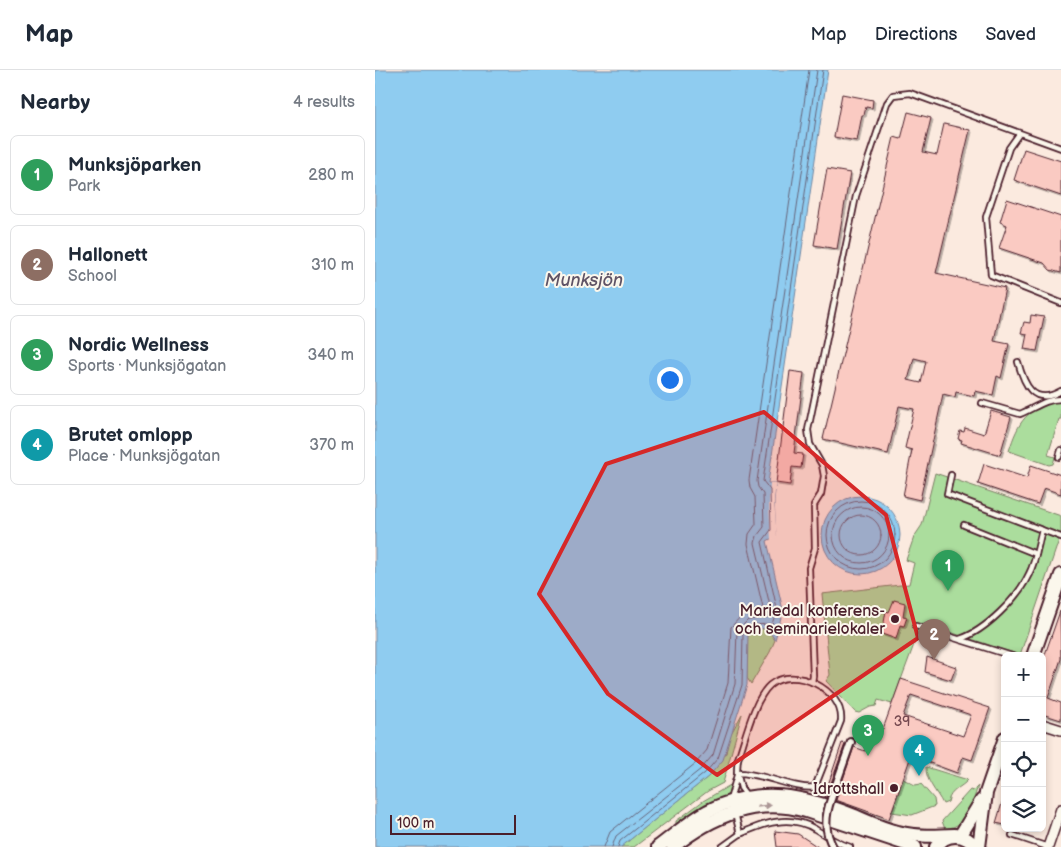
<!DOCTYPE html>
<html lang="en">
<head>
<meta charset="utf-8">
<style>
  :root { --surface:#fff; --page:#f2f2f3; --text:#1f2937; --muted:#747a83; --line:#e0e1e3; --accent:#4a1f2b }
  body { margin:0; font-family:"Balsamiq Sans",sans-serif; background:var(--page); color:var(--text) }
  .controls { position:absolute; right:15px; bottom:15px; display:grid; overflow:hidden; border-radius:8px; box-shadow:0 2px 8px #0003 }
  .controls button { width:45px; height:45px; display:grid; place-items:center; padding:0; border:0; border-bottom:1px solid var(--line); background:var(--surface); color:var(--text); font:25px sans-serif }
  .scale { position:absolute; left:15px; bottom:12px; width:126px; box-sizing:border-box; padding-left:5px; border:2px solid #4a1f2b; border-top:0; font-size:14px; line-height:18px; white-space:nowrap; color:#4a1f2b; -webkit-text-stroke:4px #fbf7ec; paint-order:stroke }
  .you { position:absolute; left:294px; top:309px; width:18px; height:18px; margin:-12px; border:4px solid #fff; border-radius:50%; background:#1a73e8; box-shadow:0 0 0 8px #1a73e833 }
  .badge { display:grid; place-items:center; width:32px; height:32px; border-radius:50%; background:var(--accent); color:#fff; font-size:16px; font-weight:700 }
  .pin { position:absolute; translate:-50% -41px; filter:drop-shadow(0 1px 2px #0008) }
  .pin::after { content:''; position:absolute; top:26px; width:18px; height:15px; background:inherit; clip-path:polygon(0 0,100% 0,50% 100%) }
  .list { margin:0; padding:0; list-style:none }
  h2 { display:flex; justify-content:space-between; align-items:center; height:65px; margin:0; padding:0 20px; font-size:21px }
  h2 small { font-size:16px; font-weight:400; color:var(--muted) }
  .list li { display:grid; grid-template-columns:32px 1fr auto; gap:15px; align-items:center; box-sizing:border-box; height:80px; margin:0 10px 10px; padding:0 10px; border:1px solid var(--line); border-radius:8px }
  .list b { display:block; font-size:19px; white-space:nowrap }
  .list p { margin:0; font-size:16px; white-space:nowrap; color:var(--muted) }
  .list em { font-size:16px; font-style:normal; color:var(--muted) }
  .icon { flex:none; width:28px; height:28px; fill:none; stroke:currentColor; stroke-width:2; stroke-linecap:round; stroke-linejoin:round }
  .map { position:relative; flex:none; width:686px; height:777px; overflow:hidden }
  header { display:flex; align-items:center; gap:30px; box-sizing:border-box; height:70px; padding:0 25px; background:var(--surface); border-bottom:1px solid var(--line) }
  header strong { font-size:24px }
  nav { display:flex; gap:28px; margin-inline-start:auto; font-size:18px }
  main { display:flex }
  aside { flex:1; background:var(--surface) }
  .map>svg:first-child { display:block }
  .green { fill:#abdd9d; stroke:#7a7e64 }
  .water { fill:#8fccf0; stroke:#7387a1 }
  .pier { fill:#fbeadf }
  .lines { fill:none; stroke-linecap:round; stroke-linejoin:round }
  .shore { stroke:#66647a; stroke-width:1 }
  .building { fill:#facac2; stroke:#4a1f2b; fill-rule:evenodd; filter:url(#shadow) }
  .service-casing { stroke:#4a1f2b; stroke-width:8 }
  .pedestrian-casing { stroke:#4a1f2b; stroke-width:10 }
  .minor-casing { stroke:#4a1f2b; stroke-width:12 }
  .secondary-casing { stroke:#4a1f2b; stroke-width:16 }
  .service { stroke:#fbf7ec; stroke-width:4.5 }
  .pedestrian { stroke:#fbf7ec; stroke-width:6 }
  .minor { stroke:#fbf7ec; stroke-width:9 }
  .secondary { stroke:#fbf7ec; stroke-width:12 }
  .pedestrian-bridge-casing { stroke:#4a1f2b; stroke-width:10; stroke-linecap:butt }
  .pedestrian-bridge { stroke:#fbf7ec; stroke-width:6 }
  .oneway { fill:#ab9695 }
  .marked { fill:#d62828; fill-opacity:0.2; stroke:#d62828; stroke-width:4; stroke-linejoin:round }
  .poi-dot { fill:#4a1f2b; stroke:#fbf7ec; stroke-width:2 }
  .labels { text-anchor:middle; stroke-width:4; stroke-linejoin:round; paint-order:stroke }
  .number-label { font-size:14px; fill:#764a51 }
  .poi-label { font-size:16px; fill:#4a1f2b; stroke:#fbf7ec; text-anchor:end }
  .water-label { font-size:18px; font-style:italic; fill:#5f5366; stroke:#fbf7ec }
</style>
</head>
<body>
<header>
<strong>Map</strong>
<nav><a>Map</a><a>Directions</a><a>Saved</a></nav>
</header>
<main>
<aside>
<h2>Nearby<small>4 results</small></h2>
<ul class="list">
<li><span class="badge" style="background:#2e9e5b">1</span><div><b>Munksjöparken</b><p>Park</p></div><em>280 m</em></li>
<li><span class="badge" style="background:#8d6e63">2</span><div><b>Hallonett</b><p>School</p></div><em>310 m</em></li>
<li><span class="badge" style="background:#2e9e5b">3</span><div><b>Nordic Wellness</b><p>Sports · Munksjögatan</p></div><em>340 m</em></li>
<li><span class="badge" style="background:#0f9aa8">4</span><div><b>Brutet omlopp</b><p>Place · Munksjögatan</p></div><em>370 m</em></li>
</ul>
</aside>
<div class="map">
<svg width="686" height="777" viewBox="0 0 686 777">
  <defs>
    <filter id="shadow"><feDropShadow dx="2" dy="2" stdDeviation="0" flood-color="#0004"/></filter>
  </defs>
  <rect width="100%" height="100%" fill="#fbeadf"/>
  <filter id="ink" filterUnits="userSpaceOnUse"><feTurbulence type="fractalNoise" baseFrequency=".02" numOctaves="2"/><feDisplacementMap in="SourceGraphic" scale="10" xChannelSelector="R" yChannelSelector="G"/><feConvolveMatrix kernelMatrix="1 2 1 2 8 2 1 2 1" color-interpolation-filters="sRGB"/></filter>
  <g filter="url(#ink)">
    <!-- green -->
    <g class="green">
      <path d="M 684,331 L 686,332 L 686,349 L 684,349 L 673,385 L 680,387 L 678,394 L 674,395 L 634,381 C 643,352 652,337 684,331 Z"/>
      <path d="M 560,403 L 686,446 L 686,464 L 645,585 L 547,553 L 517,634 L 503,630 L 501,636 L 495,637 L 484,643 L 480,642 L 451,611 L 455,605 L 447,524 L 534,514 L 539,493 L 531,490 L 539,467 L 547,455 Z"/>
      <path d="M 392,558 L 400,570 L 395,582 L 376,614 L 372,608 L 372,565 L 378,560 Z"/>
      <path d="M 367,644 L 348,713 L 333,721 L 259,777 L 246,777 L 334,706 L 351,683 L 354,667 Z"/>
      <path d="M 551,697 L 593,710 C 586,718 575,720 573,732 L 568,734 C 562,722 550,710 551,697 Z"/>
      <path d="M 528,709 L 540,715 L 546,714 L 559,729 L 560,736 L 537,745 L 517,742 Z"/>
      <path d="M 357,714 L 355,723 L 351,728 L 301,756 L 301,751 L 328,731 Z"/>
      <path d="M 603,716 C 596,736 595,755 570,759 L 567,751 L 595,720 L 598,721 Z"/>
    </g>
    <!-- water -->
    <g class="water">
      <path d="M 0,0 L 453,0 L 393,413 L 401,413 L 399,430 L 401,466 L 392,471 L 408,540 L 400,570 L 392,558 L 378,560 L 373,565 L 372,615 L 348,690 L 334,706 L 246,777 L 0,777 Z"/>
      <circle cx="486" cy="465" r="39"/>
    </g>
    <!-- pier -->
    <path class="pier" d="M 395,413 L 401,413 L 399,430 L 402,468 L 396,470 L 394,435 Z"/>
    <g class="lines">
      <!-- shore -->
      <g class="shore">
        <circle cx="486" cy="465" r="34"/>
        <circle cx="486" cy="465" r="28"/>
        <circle cx="486" cy="465" r="20"/>
        <path d="M 229,777 L 235,762 L 321,693 L 332,680 L 353,613 L 356,557 L 368,544 L 388,538 L 373,474 L 374,464 L 381,454 L 380,427 L 375,418 L 374,410 L 434,0"/>
        <path d="M 237,777 L 241,766 L 326,699 L 338,685 L 360,614 L 362,561 L 373,550 L 393,547 L 396,540 L 380,473 L 382,466 L 389,457 L 388,424 L 383,417 L 382,411 L 442,0"/>
        <path d="M 243,777 L 245,771 L 330,703 L 343,688 L 367,615 L 368,564 L 376,555 L 397,554 L 402,539 L 387,472 L 396,460 L 395,420 L 388,411 L 448,0"/>
      </g>
    </g>
    <!-- building -->
    <g class="building">
      <path d="M 467,24 L 498,30 L 497,38 L 491,37 L 489,45 L 487,45 L 482,71 L 459,67 Z"/>
      <path d="M 533,42 L 556,48 L 548,82 L 562,85 L 569,54 L 595,60 L 561,203 L 630,218 L 619,271 L 634,274 L 626,308 L 622,306 L 618,325 L 600,321 L 599,326 L 581,322 L 580,327 L 568,324 L 545,430 L 528,426 L 537,380 L 530,378 L 539,339 L 524,336 L 513,384 L 448,369 L 519,67 L 526,69 ZM 539,288 L 551,291 L 546,313 L 533,310 Z"/>
      <path d="M 649,79 L 686,91 L 686,126 L 639,110 Z"/>
      <path d="M 452,99 L 475,103 L 462,179 L 439,175 Z"/>
      <path d="M 632,129 L 686,147 L 686,203 L 675,200 L 669,193 L 624,178 L 632,155 L 625,152 Z"/>
      <path d="M 656,245 L 669,247 L 662,281 L 649,279 L 652,264 L 646,263 L 649,252 L 655,253 Z"/>
      <path d="M 415,301 L 429,303 L 419,383 L 428,384 L 426,398 L 417,397 L 415,415 L 401,413 Z"/>
      <path d="M 616,341 L 636,347 L 625,385 L 586,373 L 587,370 L 583,369 L 585,361 L 589,362 L 590,358 L 609,364 Z"/>
      <path d="M 609,394 L 652,408 L 656,395 L 686,405 L 686,424 L 669,418 L 663,434 L 603,414 Z"/>
      <path d="M 519,530 L 530,533 L 528,546 L 532,547 L 529,556 L 525,555 L 521,569 L 507,564 L 511,541 L 514,542 Z"/>
      <path d="M 685,541 L 686,589 L 673,628 L 686,633 L 686,650 L 667,644 L 667,593 Z"/>
      <path d="M 552,587 L 581,597 L 576,610 L 550,602 Z"/>
      <path d="M 526,609 L 615,638 L 597,690 L 588,687 L 582,703 L 536,686 L 514,749 L 461,730 L 479,677 L 490,681 L 499,656 L 508,659 ZM 536,625 L 596,645 L 588,666 L 528,646 Z"/>
      <path d="M 467,673 L 470,674 L 451,727 L 449,727 Z"/>
      <path d="M 628,730 L 630,730 L 630,755 L 621,753 Z"/>
      <path d="M 400,761 L 423,764 L 443,777 L 402,777 Z"/>
    </g>
    <g class="lines">
      <!-- service casing -->
      <g class="service-casing">
        <g id="service">
          <path d="M 644,64 L 634,78 L 611,147 L 616,205 L 686,233"/>
          <path d="M 643,292 C 649,314 658,337 686,321"/>
          <path d="M 607,333 L 645,344 C 660,338 670,329 686,329"/>
          <path d="M 684,387 L 686,380"/>
          <path d="M 576,405 L 572,424 L 667,460"/>
          <path d="M 589,455 L 661,484"/>
          <path d="M 541,556 L 637,586"/>
          <path d="M 585,569 C 610,561 643,528 654,504 C 661,491 663,474 667,460 L 686,467"/>
          <path d="M 437,612 L 438,606 L 434,498 L 440,478 L 439,435 L 446,424 L 449,406 L 447,395 L 435,374 L 433,360 L 481,126 L 512,33 L 518,25 L 535,23 L 686,78"/>
          <path d="M 363,706 L 366,718 L 372,726"/>
          <path d="M 355,730 L 362,705 C 362,700 362,695 363,689 C 370,669 379,629 395,615 C 418,595 469,619 466,651 L 440,717 C 423,721 386,702 362,703"/>
          <path d="M 360,743 L 365,764 C 389,753 415,744 440,759 C 451,766 462,773 475,777"/>
          <path d="M 637,765 L 673,777"/>
          <path d="M 347,777 L 365,764"/>
        </g>
      </g>
      <!-- pedestrian casing -->
      <g class="pedestrian-casing">
        <path id="pedestrian" d="M 456,729 L 476,672"/>
      </g>
      <!-- minor casing -->
      <g class="minor-casing">
        <g id="minor">
          <path d="M 667,654 L 686,660"/>
          <path d="M 673,777 L 686,739"/>
        </g>
      </g>
      <!-- secondary casing -->
      <g class="secondary-casing">
        <g id="secondary">
          <path d="M 658,586 L 686,505"/>
          <path d="M 585,766 L 607,730"/>
          <path d="M 283,777 C 299,765 315,751 333,741 C 384,715 429,726 480,746 C 494,752 508,759 523,762 C 542,767 561,766 580,765"/>
          <path d="M 298,777 C 337,746 381,727 431,741 L 540,777"/>
          <path d="M 561,777 C 571,762 590,763 601,777"/>
          <path d="M 604,777 L 611,723 L 630,668"/>
        </g>
      </g>
      <!-- service -->
      <use href="#service" class="service"/>
      <!-- pedestrian -->
      <use href="#pedestrian" class="pedestrian"/>
      <!-- minor -->
      <use href="#minor" class="minor"/>
      <!-- secondary -->
      <use href="#secondary" class="secondary"/>
      <!-- pedestrian-bridge casing -->
      <g class="pedestrian-bridge-casing">
        <path id="pedestrian-bridge" d="M 456,729 C 450,746 449,761 458,777"/>
      </g>
      <!-- pedestrian-bridge -->
      <use href="#pedestrian-bridge" class="pedestrian-bridge"/>
    </g>
    <!-- one-way arrows -->
    <defs><path id="oneway-solid" d="M-6-.8H1V-3.2L6.5 0L1 3.2V.8H-6Z" transform="scale(1.25)"/></defs>
    <use class="oneway" href="#oneway-solid" transform="translate(389 736) rotate(-6)"/>
  </g>
  <!-- marked area -->
  <path class="marked" d="M 389,342 L 511,445 L 543,568 L 342,705 L 233,624 L 164,524 L 231,394 Z"/>
  <!-- markers -->
  <g class="poi-dot">
    <circle cx="520" cy="549" r="5"/>
    <circle cx="519" cy="718" r="5"/>
  </g>
  <g class="labels">
    <!-- number labels -->
    <g class="number-label">
      <text x="527" y="656">39</text>
    </g>
    <!-- poi labels -->
    <g class="poi-label">
      <text x="510" y="546">Mariedal konferens-<tspan x="510" dy="18">och seminarielokaler</tspan></text>
      <text x="509" y="724">Idrottshall</text>
    </g>
    <!-- water labels -->
    <g class="water-label">
      <text x="209" y="216">Munksjön</text>
    </g>
  </g>
</svg>
<div class="controls">
<button>+</button>
<button>−</button>
<button><svg class="icon" aria-label="locate" viewBox="0 0 24 24"><circle cx="12" cy="12" r="6"/><path d="M12 2v4M12 18v4M2 12h4M18 12h4"/></svg></button>
<button><svg class="icon" aria-label="layers" viewBox="0 0 24 24"><path d="M12 4l9 5-9 5-9-5zM3 14l9 5 9-5"/></svg></button>
</div>
<div class="scale">100 m</div>
<div class="you"></div>
<div class="pin badge" style="left:573px;top:521px;background:#2e9e5b">1</div>
<div class="pin badge" style="left:559px;top:590px;background:#8d6e63">2</div>
<div class="pin badge" style="left:493px;top:686px;background:#2e9e5b">3</div>
<div class="pin badge" style="left:544px;top:706px;background:#0f9aa8">4</div>
</div>
</main>
</body>
</html>
